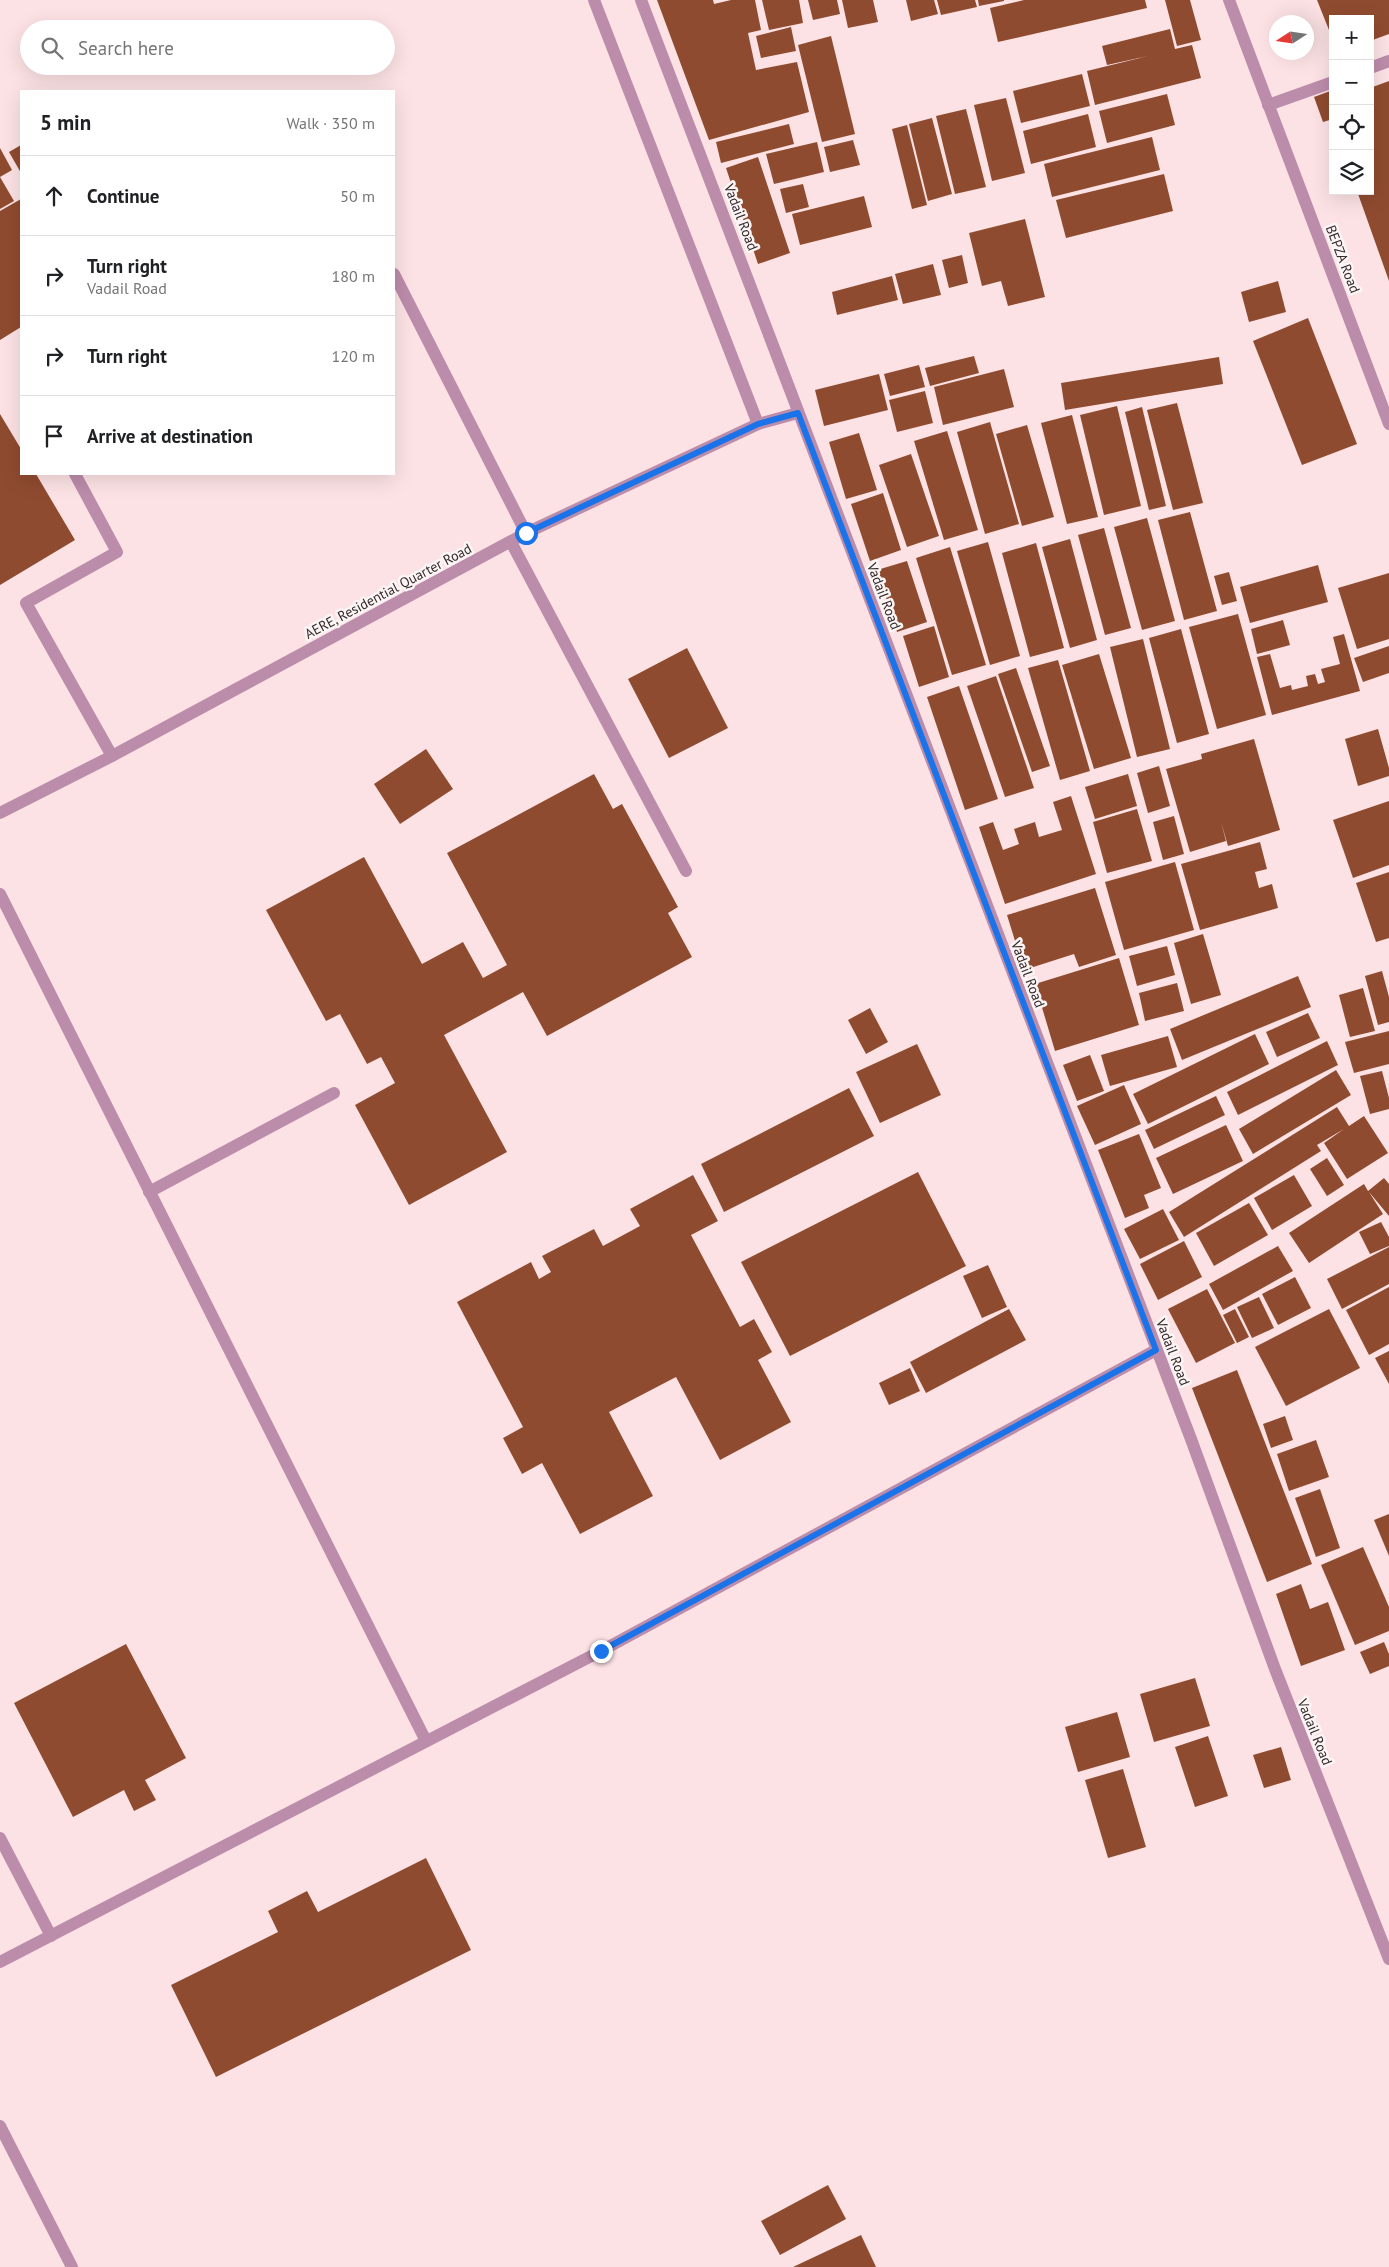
<!DOCTYPE html>
<html lang="en">
<head>
<meta charset="utf-8">
<style>
  :root { --surface:#fff; --page:#f6f6f6; --text:#202124; --muted:#757577; --line:#e0e0e0 }
  body { margin:0; font-family:"PT Sans",sans-serif; background:var(--page); color:var(--text) }
  .controls { position:absolute; right:15px; top:15px; display:grid; overflow:hidden; border-radius:0px; box-shadow:0 5px 20px #0002 }
  .controls button { width:45px; height:45px; display:grid; place-items:center; padding:0; border:0; border-bottom:1px solid var(--line); background:var(--surface); color:var(--text); font:25px sans-serif }
  .compass { position:absolute; left:1269px; top:15px; width:45px; height:45px; border-radius:50%; background:var(--surface); box-shadow:0 5px 20px #0002; rotate:258deg }
  .stop { position:absolute; width:15px; height:15px; margin:-11px; border:4px solid #1a73e8; border-radius:50%; background:#fff }
  .stop.end { background:#1a73e8; border-color:#fff; box-shadow:0 1px 5px #0008 }
  .list { margin:0; padding:0; list-style:none }
  h2 { display:flex; justify-content:space-between; align-items:center; height:65px; margin:0; padding:0 20px; font-size:21px }
  h2 small { font-size:16px; font-weight:400; color:var(--muted) }
  .list li { display:grid; grid-template-columns:32px 1fr auto; gap:15px; align-items:center; box-sizing:border-box; height:80px; padding:0 20px; border-top:1px solid var(--line) }
  .list b { display:block; font-size:19px; white-space:nowrap }
  .list p { margin:0; font-size:16px; white-space:nowrap; color:var(--muted) }
  .list em { font-size:16px; font-style:normal; color:var(--muted) }
  .icon { flex:none; width:28px; height:28px; fill:none; stroke:currentColor; stroke-width:2; stroke-linecap:round; stroke-linejoin:round }
  .map { position:relative; flex:none; width:1389px; height:2267px; overflow:hidden }
  .search { position:absolute; background:var(--surface); box-shadow:0 5px 20px #0002; left:20px; top:20px; width:375px; height:55px; display:flex; align-items:center; gap:12px; box-sizing:border-box; padding:0 18px; border-radius:28px; color:var(--muted); font-size:19px }
  .panel { position:absolute; background:var(--surface); box-shadow:0 5px 20px #0002; left:20px; top:90px; width:375px; height:385px; border-radius:0px }
  .map>svg:first-child { display:block }
  .building { fill:#8f4b2f }
  .lines { fill:none; stroke-linecap:round; stroke-linejoin:round }
  .minor { stroke:#bc8cab; stroke-width:12 }
  .route { stroke:#1a73e8; stroke-width:6 }
  .labels { text-anchor:middle; stroke-width:5; stroke-linejoin:round; paint-order:stroke }
  .street-label { font-size:14px; fill:#35292a; stroke:#fbf5f5 }
</style>
</head>
<body>
<div class="map">
<svg width="1389" height="2267" viewBox="0 0 1389 2267">
  <rect width="100%" height="100%" fill="#fce2e4"/>
  <!-- building -->
  <g class="building">
    <path d="M 657,0 L 713,0 L 714,4 L 731,0 L 755,0 L 761,30 L 748,33 L 756,70 L 797,62 L 809,112 L 709,140 Z"/>
    <path d="M 762,0 L 799,0 L 803,23 L 769,30 Z"/>
    <path d="M 808,0 L 837,0 L 840,14 L 813,20 Z"/>
    <path d="M 842,0 L 873,0 L 878,22 L 848,28 Z"/>
    <path d="M 906,0 L 934,0 L 938,14 L 911,21 Z"/>
    <path d="M 937,0 L 975,0 L 977,7 L 941,15 Z"/>
    <path d="M 978,0 L 1004,0 L 1004,1 L 979,6 Z"/>
    <path d="M 1024,0 L 1145,0 L 1147,8 L 998,42 L 990,8 Z"/>
    <path d="M 1165,0 L 1190,0 L 1201,40 L 1177,46 Z"/>
    <path d="M 1317,0 L 1389,0 L 1389,34 L 1370,41 L 1370,19 L 1333,19 L 1333,40 Z"/>
    <path d="M 791,27 L 796,51 L 761,58 L 756,36 Z"/>
    <path d="M 1170,29 L 1175,49 L 1192,45 L 1201,78 L 1095,105 L 1087,71 L 1148,56 L 1107,65 L 1102,46 Z"/>
    <path d="M 831,36 L 855,134 L 822,142 L 798,45 Z"/>
    <path d="M 1082,74 L 1090,106 L 1021,123 L 1013,91 Z"/>
    <path d="M 1389,81 L 1389,281 L 1357,191 L 1370,191 L 1370,88 Z"/>
    <path d="M 1333,90 L 1333,119 L 1323,122 L 1314,97 Z"/>
    <path d="M 1167,94 L 1175,125 L 1107,143 L 1099,111 Z"/>
    <path d="M 1006,98 L 1025,173 L 992,181 L 974,105 Z"/>
    <path d="M 966,109 L 986,187 L 955,194 L 936,116 Z"/>
    <path d="M 1088,114 L 1096,147 L 1031,164 L 1023,131 Z"/>
    <path d="M 932,118 L 952,194 L 928,201 L 909,124 Z"/>
    <path d="M 789,124 L 794,144 L 721,163 L 716,142 Z"/>
    <path d="M 907,125 L 927,205 L 912,209 L 892,129 Z"/>
    <path d="M 1152,137 L 1160,170 L 1052,197 L 1044,164 Z"/>
    <path d="M 853,140 L 860,165 L 830,172 L 824,147 Z"/>
    <path d="M 817,142 L 824,172 L 774,184 L 766,154 Z"/>
    <path d="M 21,145 L 21,173 L 9,152 Z"/>
    <path d="M 0,148 L 12,170 L 0,177 Z"/>
    <path d="M 758,157 L 790,253 L 758,264 L 726,168 Z"/>
    <path d="M 1164,174 L 1173,211 L 1066,238 L 1056,200 Z"/>
    <path d="M 0,177 L 14,201 L 0,209 Z"/>
    <path d="M 803,184 L 809,207 L 786,213 L 780,189 Z"/>
    <path d="M 864,196 L 872,227 L 800,245 L 792,214 Z"/>
    <path d="M 21,199 L 21,327 L 0,340 L 0,211 Z"/>
    <path d="M 1025,219 L 1045,297 L 1008,306 L 1001,281 L 982,286 L 969,233 Z"/>
    <path d="M 962,255 L 968,283 L 949,288 L 942,260 Z"/>
    <path d="M 933,264 L 941,295 L 903,304 L 895,274 Z"/>
    <path d="M 892,276 L 898,300 L 837,315 L 832,292 Z"/>
    <path d="M 1278,281 L 1286,312 L 1249,322 L 1241,292 Z"/>
    <path d="M 1308,318 L 1357,444 L 1302,465 L 1253,341 Z"/>
    <path d="M 974,356 L 979,373 L 930,386 L 925,368 Z"/>
    <path d="M 1219,357 L 1223,384 L 1065,410 L 1061,383 Z"/>
    <path d="M 919,365 L 925,387 L 890,396 L 884,374 Z"/>
    <path d="M 1004,369 L 1014,407 L 943,425 L 934,387 Z"/>
    <path d="M 879,374 L 888,410 L 824,426 L 815,390 Z"/>
    <path d="M 925,391 L 933,423 L 897,432 L 889,400 Z"/>
    <path d="M 1177,403 L 1203,503 L 1173,510 L 1147,410 Z"/>
    <path d="M 1117,406 L 1141,506 L 1104,515 L 1080,415 Z"/>
    <path d="M 1142,407 L 1166,506 L 1149,510 L 1125,412 Z"/>
    <path d="M 0,414 L 21,449 L 21,474 L 36,474 L 75,540 L 0,585 Z"/>
    <path d="M 1072,415 L 1098,517 L 1067,524 L 1041,423 Z"/>
    <path d="M 990,422 L 1019,524 L 985,534 L 957,432 Z"/>
    <path d="M 1027,425 L 1054,517 L 1022,526 L 996,434 Z"/>
    <path d="M 947,431 L 978,530 L 944,540 L 914,441 Z"/>
    <path d="M 859,433 L 877,490 L 846,499 L 829,442 Z"/>
    <path d="M 911,454 L 939,536 L 907,547 L 879,465 Z"/>
    <path d="M 883,493 L 901,550 L 870,561 L 851,504 Z"/>
    <path d="M 1190,512 L 1217,611 L 1184,620 L 1158,520 Z"/>
    <path d="M 1147,518 L 1175,621 L 1142,630 L 1114,527 Z"/>
    <path d="M 1104,528 L 1131,628 L 1105,635 L 1078,535 Z"/>
    <path d="M 1070,539 L 1097,640 L 1070,648 L 1042,547 Z"/>
    <path d="M 988,542 L 1020,656 L 990,665 L 957,551 Z"/>
    <path d="M 1036,543 L 1064,648 L 1030,657 L 1002,553 Z"/>
    <path d="M 950,547 L 986,665 L 952,675 L 916,558 Z"/>
    <path d="M 907,561 L 927,622 L 897,632 L 877,570 Z"/>
    <path d="M 1318,565 L 1328,602 L 1250,623 L 1240,587 Z"/>
    <path d="M 1229,572 L 1237,601 L 1222,605 L 1214,576 Z"/>
    <path d="M 1389,573 L 1389,639 L 1357,649 L 1338,588 Z"/>
    <path d="M 1238,614 L 1266,715 L 1217,729 L 1189,627 Z"/>
    <path d="M 1283,620 L 1290,645 L 1257,654 L 1251,629 Z"/>
    <path d="M 934,626 L 949,677 L 919,687 L 903,636 Z"/>
    <path d="M 1181,629 L 1209,734 L 1177,743 L 1149,638 Z"/>
    <path d="M 1344,634 L 1360,691 L 1272,715 L 1257,657 L 1270,654 L 1280,688 L 1291,685 L 1292,690 L 1308,686 L 1306,676 L 1315,674 L 1318,684 L 1325,682 L 1321,669 L 1340,664 L 1333,637 Z"/>
    <path d="M 1143,639 L 1170,749 L 1137,757 L 1110,647 Z"/>
    <path d="M 1389,646 L 1389,673 L 1363,682 L 1354,658 Z"/>
    <path d="M 687,648 L 728,728 L 669,758 L 628,679 Z"/>
    <path d="M 1099,654 L 1131,758 L 1094,769 L 1062,665 Z"/>
    <path d="M 1058,660 L 1090,771 L 1060,780 L 1028,668 Z"/>
    <path d="M 1016,668 L 1050,766 L 1032,772 L 998,674 Z"/>
    <path d="M 996,676 L 1034,788 L 1005,797 L 967,686 Z"/>
    <path d="M 959,686 L 998,799 L 965,810 L 927,697 Z"/>
    <path d="M 1378,729 L 1389,768 L 1389,776 L 1358,786 L 1345,739 Z"/>
    <path d="M 1254,739 L 1280,830 L 1228,846 L 1221,822 L 1226,841 L 1190,852 L 1166,769 L 1202,759 L 1201,754 Z"/>
    <path d="M 426,749 L 453,789 L 400,824 L 374,784 Z"/>
    <path d="M 1159,766 L 1170,806 L 1148,813 L 1137,773 Z"/>
    <path d="M 594,774 L 613,809 L 622,804 L 678,907 L 668,913 L 692,957 L 547,1036 L 523,992 L 444,1035 L 507,1152 L 409,1205 L 355,1105 L 395,1083 L 381,1057 L 367,1064 L 340,1014 L 326,1021 L 266,910 L 364,857 L 422,964 L 463,942 L 483,978 L 507,965 L 447,853 Z"/>
    <path d="M 1128,774 L 1137,806 L 1095,819 L 1085,787 Z"/>
    <path d="M 1071,796 L 1096,874 L 1005,904 L 979,827 L 993,822 L 1003,850 L 1019,844 L 1014,829 L 1035,822 L 1039,837 L 1062,830 L 1053,802 Z"/>
    <path d="M 1389,801 L 1389,865 L 1353,878 L 1333,820 Z"/>
    <path d="M 1137,809 L 1152,861 L 1107,873 L 1093,822 Z"/>
    <path d="M 1174,816 L 1184,854 L 1163,860 L 1153,822 Z"/>
    <path d="M 1260,842 L 1267,869 L 1255,872 L 1259,888 L 1272,884 L 1278,908 L 1200,930 L 1181,864 Z"/>
    <path d="M 1175,862 L 1194,930 L 1124,950 L 1105,882 Z"/>
    <path d="M 1389,872 L 1389,938 L 1376,942 L 1356,883 Z"/>
    <path d="M 1095,888 L 1116,955 L 1079,967 L 1074,954 L 1024,970 L 1007,915 Z"/>
    <path d="M 1203,934 L 1221,995 L 1191,1004 L 1174,943 Z"/>
    <path d="M 1167,946 L 1175,975 L 1137,986 L 1129,956 Z"/>
    <path d="M 1119,958 L 1139,1025 L 1055,1051 L 1035,984 Z"/>
    <path d="M 1382,971 L 1389,997 L 1389,1022 L 1378,1025 L 1365,976 Z"/>
    <path d="M 1298,976 L 1311,1007 L 1182,1060 L 1170,1029 Z"/>
    <path d="M 1177,983 L 1184,1011 L 1145,1021 L 1139,993 Z"/>
    <path d="M 1363,988 L 1375,1031 L 1350,1037 L 1339,995 Z"/>
    <path d="M 870,1008 L 888,1042 L 866,1054 L 848,1020 Z"/>
    <path d="M 1308,1013 L 1320,1038 L 1277,1057 L 1266,1032 Z"/>
    <path d="M 1389,1031 L 1389,1064 L 1354,1073 L 1345,1042 Z"/>
    <path d="M 1255,1034 L 1269,1064 L 1148,1124 L 1133,1094 Z"/>
    <path d="M 1168,1036 L 1177,1067 L 1110,1086 L 1101,1055 Z"/>
    <path d="M 1327,1041 L 1338,1065 L 1238,1115 L 1227,1092 Z"/>
    <path d="M 917,1044 L 941,1095 L 880,1123 L 856,1072 Z"/>
    <path d="M 1090,1055 L 1104,1091 L 1077,1101 L 1063,1065 Z"/>
    <path d="M 1336,1070 L 1351,1095 L 1253,1154 L 1239,1129 Z"/>
    <path d="M 1382,1071 L 1389,1098 L 1389,1109 L 1370,1114 L 1360,1076 Z"/>
    <path d="M 1124,1085 L 1141,1124 L 1095,1145 L 1077,1106 Z"/>
    <path d="M 849,1088 L 874,1136 L 724,1212 L 701,1164 Z"/>
    <path d="M 1216,1096 L 1225,1115 L 1154,1149 L 1145,1130 Z"/>
    <path d="M 1337,1107 L 1349,1126 L 1364,1116 L 1388,1153 L 1347,1179 L 1324,1143 L 1344,1129 L 1317,1145 L 1321,1151 L 1184,1237 L 1169,1212 Z"/>
    <path d="M 1226,1125 L 1243,1161 L 1173,1194 L 1156,1158 Z"/>
    <path d="M 1139,1134 L 1161,1188 L 1144,1195 L 1149,1208 L 1125,1218 L 1098,1150 Z"/>
    <path d="M 1327,1158 L 1344,1185 L 1327,1196 L 1310,1169 Z"/>
    <path d="M 918,1172 L 966,1266 L 790,1356 L 741,1262 Z"/>
    <path d="M 693,1175 L 718,1221 L 691,1235 L 740,1327 L 754,1319 L 772,1352 L 758,1360 L 791,1422 L 720,1460 L 676,1377 L 609,1412 L 653,1496 L 580,1534 L 542,1463 L 522,1474 L 503,1438 L 523,1427 L 457,1302 L 531,1262 L 539,1279 L 551,1272 L 542,1256 L 594,1229 L 603,1246 L 640,1226 L 630,1209 Z"/>
    <path d="M 1294,1175 L 1312,1206 L 1272,1230 L 1254,1198 Z"/>
    <path d="M 1384,1178 L 1389,1184 L 1389,1216 L 1369,1192 L 1383,1214 L 1309,1263 L 1289,1233 L 1364,1184 L 1368,1191 Z"/>
    <path d="M 1249,1203 L 1268,1235 L 1214,1266 L 1196,1233 Z"/>
    <path d="M 1163,1209 L 1179,1240 L 1140,1259 L 1124,1229 Z"/>
    <path d="M 1381,1222 L 1389,1237 L 1389,1246 L 1370,1254 L 1359,1232 Z"/>
    <path d="M 1184,1241 L 1202,1277 L 1158,1300 L 1140,1264 Z"/>
    <path d="M 1278,1246 L 1293,1271 L 1223,1310 L 1209,1284 Z"/>
    <path d="M 1389,1247 L 1389,1284 L 1342,1309 L 1327,1279 Z"/>
    <path d="M 988,1265 L 1007,1307 L 982,1318 L 963,1276 Z"/>
    <path d="M 1295,1277 L 1311,1308 L 1278,1325 L 1262,1294 Z"/>
    <path d="M 1389,1287 L 1389,1344 L 1369,1355 L 1346,1310 Z"/>
    <path d="M 1207,1289 L 1235,1343 L 1196,1363 L 1168,1309 Z"/>
    <path d="M 1259,1297 L 1274,1328 L 1252,1338 L 1237,1307 Z"/>
    <path d="M 1009,1309 L 1026,1340 L 926,1393 L 910,1362 Z"/>
    <path d="M 1235,1309 L 1249,1337 L 1237,1343 L 1223,1315 Z"/>
    <path d="M 1329,1309 L 1360,1368 L 1286,1406 L 1255,1347 Z"/>
    <path d="M 1389,1351 L 1389,1384 L 1375,1358 Z"/>
    <path d="M 910,1368 L 920,1391 L 889,1405 L 879,1383 Z"/>
    <path d="M 1237,1370 L 1312,1564 L 1267,1582 L 1192,1388 Z"/>
    <path d="M 1285,1416 L 1293,1440 L 1271,1448 L 1263,1424 Z"/>
    <path d="M 1316,1440 L 1329,1477 L 1289,1491 L 1277,1454 Z"/>
    <path d="M 1320,1489 L 1340,1548 L 1316,1557 L 1295,1498 Z"/>
    <path d="M 1389,1514 L 1389,1556 L 1374,1520 Z"/>
    <path d="M 1363,1547 L 1389,1607 L 1389,1631 L 1355,1645 L 1321,1565 Z"/>
    <path d="M 1301,1584 L 1310,1609 L 1328,1602 L 1345,1650 L 1301,1666 L 1276,1594 Z"/>
    <path d="M 1384,1642 L 1389,1654 L 1389,1666 L 1370,1674 L 1360,1652 Z"/>
    <path d="M 126,1644 L 186,1758 L 145,1780 L 156,1800 L 134,1811 L 124,1790 L 73,1817 L 14,1703 Z"/>
    <path d="M 1195,1678 L 1210,1726 L 1154,1742 L 1140,1694 Z"/>
    <path d="M 1117,1712 L 1130,1757 L 1078,1772 L 1065,1727 Z"/>
    <path d="M 1208,1736 L 1228,1796 L 1195,1807 L 1175,1747 Z"/>
    <path d="M 1281,1747 L 1291,1780 L 1264,1788 L 1253,1755 Z"/>
    <path d="M 1123,1769 L 1146,1847 L 1108,1858 L 1085,1780 Z"/>
    <path d="M 426,1858 L 471,1950 L 216,2077 L 171,1985 L 278,1932 L 268,1911 L 307,1891 L 318,1912 Z"/>
    <path d="M 828,2185 L 846,2219 L 780,2255 L 761,2221 Z"/>
    <path d="M 861,2235 L 876,2267 L 793,2267 Z"/>
  </g>
  <g class="lines">
    <!-- minor -->
    <g class="minor">
      <path d="M 594,0 L 758,424"/>
      <path d="M 641,0 L 1191,1439 L 1275,1669 L 1389,1959"/>
      <path d="M 1229,0 L 1389,424"/>
      <path d="M 1370,68 L 1389,61"/>
      <path d="M 1268,105 L 1333,82"/>
      <path d="M 394,274 L 526,533"/>
      <path d="M 75,474 L 117,552 L 26,603 L 112,756"/>
      <path d="M 511,542 L 686,871"/>
      <path d="M 0,813 L 112,756 L 526,533 L 758,424 L 798,413"/>
      <path d="M 0,894 L 426,1741"/>
      <path d="M 149,1192 L 334,1093"/>
      <path d="M 0,1838 L 51,1936"/>
      <path d="M 0,1962 L 601,1651 L 1156,1350"/>
      <path d="M 0,2126 L 72,2267"/>
    </g>
  </g>
  <g class="lines">
    <!-- route -->
    <path class="route" d="M 526,533 L 758,424 L 798,413 L 1156,1350 L 601,1651"/>
  </g>
  <g class="labels">
    <!-- street labels -->
    <g class="street-label">
      <text transform="translate(741 217) rotate(69)" y="5">Vadail Road</text>
      <text transform="translate(1343 259) rotate(69)" y="5">BEPZA Road</text>
      <text transform="translate(388 591) rotate(-28)" y="5">AERE, Residential Quarter Road</text>
      <text transform="translate(884 596) rotate(69)" y="5">Vadail Road</text>
      <text transform="translate(1028 974) rotate(69)" y="5">Vadail Road</text>
      <text transform="translate(1173 1352) rotate(69)" y="5">Vadail Road</text>
      <text transform="translate(1315 1732) rotate(68)" y="5">Vadail Road</text>
    </g>
  </g>
</svg>
<div class="controls">
<button>+</button>
<button>−</button>
<button><svg class="icon" aria-label="locate" viewBox="0 0 24 24"><circle cx="12" cy="12" r="6"/><path d="M12 2v4M12 18v4M2 12h4M18 12h4"/></svg></button>
<button><svg class="icon" aria-label="layers" viewBox="0 0 24 24"><path d="M12 4l9 5-9 5-9-5zM3 14l9 5 9-5"/></svg></button>
</div>
<svg class="compass" viewBox="-18 -18 36 36"><path d="M0-13l5 13h-10z" fill="#e53935"/><path d="M0 13l5-13h-10z" fill="#757577"/></svg>
<div class="stop" style="left:526px;top:533px"></div>
<div class="stop end" style="left:601px;top:1651px"></div>
<div class="search"><svg class="icon" aria-label="search" viewBox="0 0 24 24"><circle cx="10" cy="10" r="6"/><path d="M15 15l6 6"/></svg>Search here</div>
<section class="panel">
<h2>5 min<small>Walk · 350 m</small></h2>
<ul class="list">
<li><svg class="icon" aria-label="ahead" viewBox="0 0 24 24"><path d="M12 20V5M6 11l6-6 6 6"/></svg><div><b>Continue</b></div><em>50 m</em></li>
<li><svg class="icon" aria-label="right" viewBox="0 0 24 24"><path d="M7 20v-9h11M14 6l5 5-5 5"/></svg><div><b>Turn right</b><p>Vadail Road</p></div><em>180 m</em></li>
<li><svg class="icon" aria-label="right" viewBox="0 0 24 24"><path d="M7 20v-9h11M14 6l5 5-5 5"/></svg><div><b>Turn right</b></div><em>120 m</em></li>
<li><svg class="icon" aria-label="arrive" viewBox="0 0 24 24"><path d="M6 21V4h12l-3 4 3 4H6"/></svg><div><b>Arrive at destination</b></div></li>
</ul>
</section>
</div>
</body>
</html>
